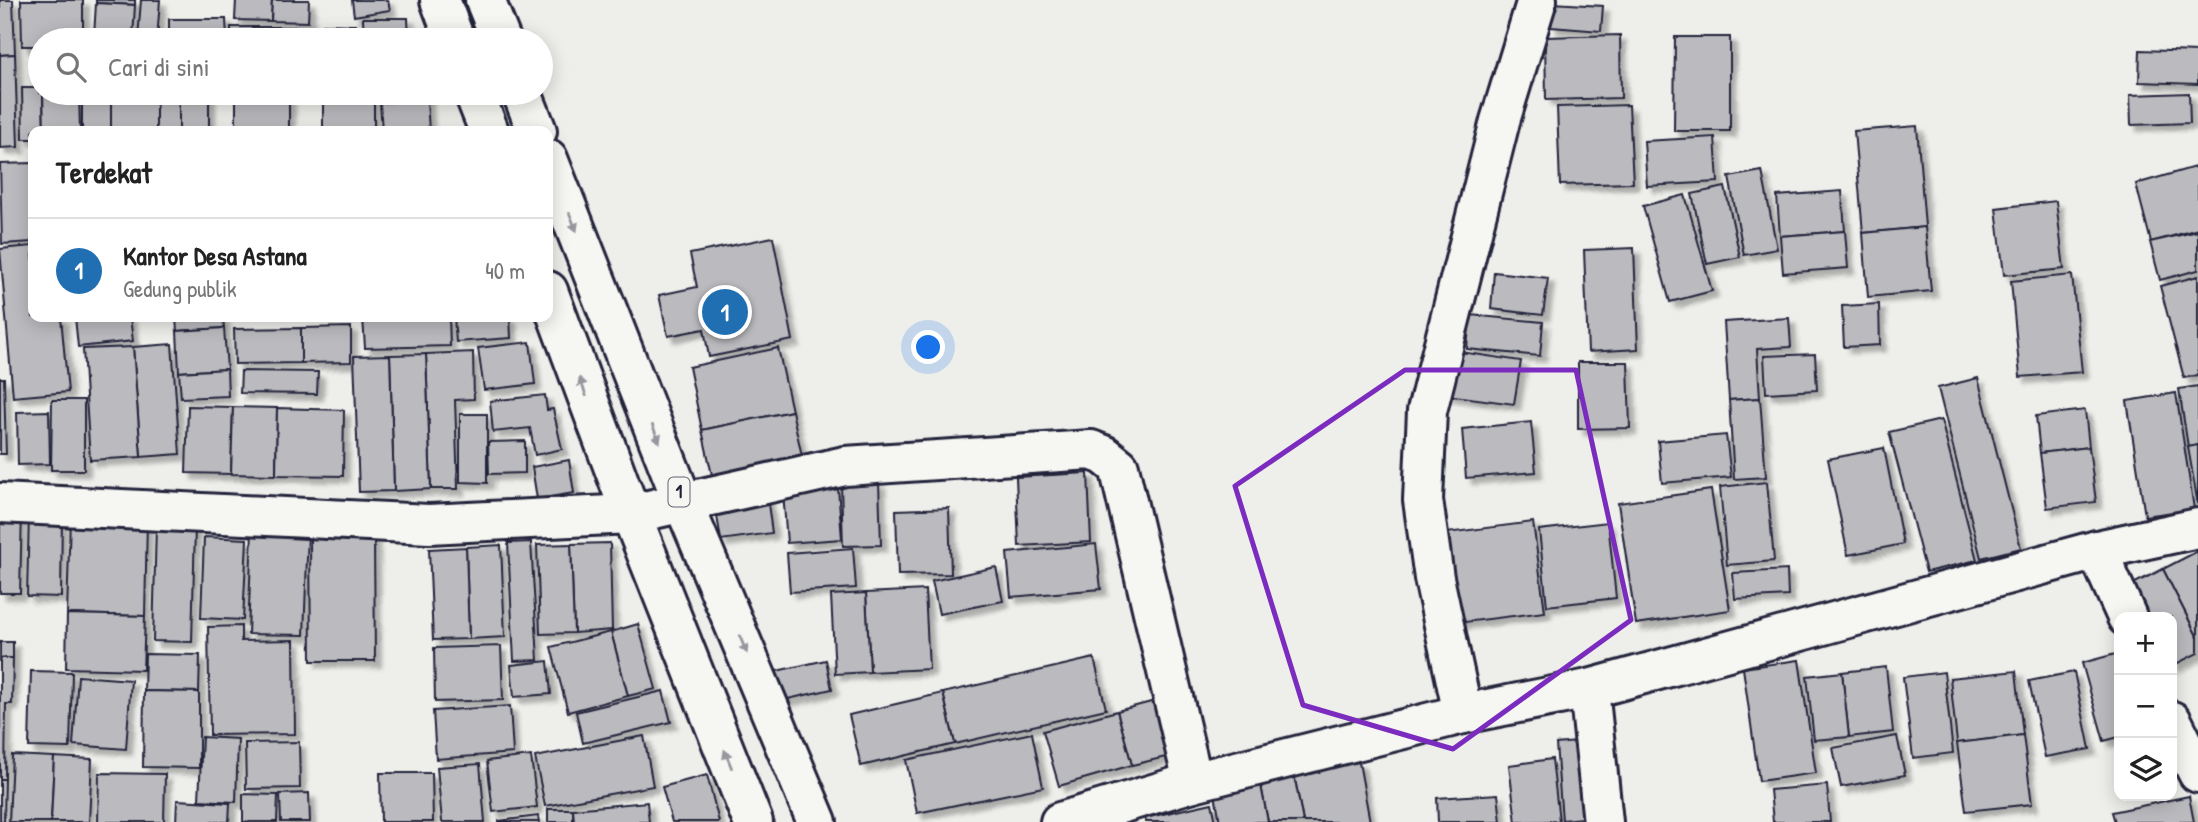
<!DOCTYPE html>
<html lang="id">
<head>
<meta charset="utf-8">
<style>
  :root { --surface:#fff; --page:#f2f2f2; --text:#222; --muted:#767676; --line:#e0e0e0; --accent:#1f6fb2 }
  body { margin:0; font-family:"Patrick Hand",sans-serif; background:var(--page); color:var(--text) }
  .controls { position:absolute; right:21px; bottom:21px; display:grid; overflow:hidden; border-radius:14px; box-shadow:0 4px 18px #0003 }
  .controls button { width:63px; height:63px; display:grid; place-items:center; padding:0; border:0; border-bottom:2px solid var(--line); background:var(--surface); color:var(--text); font:35px sans-serif }
  .you { position:absolute; left:929px; top:348px; width:24px; height:24px; margin:-18px; border:5px solid #fff; border-radius:50%; background:#1a73e8; box-shadow:0 0 0 10px #1a73e833 }
  .badge { display:grid; place-items:center; width:46px; height:46px; border-radius:50%; background:var(--accent); color:#fff; font-size:23px; font-weight:700 }
  .pin { position:absolute; translate:-50% -50%; border:4px solid #fff; box-shadow:0 2px 7px #0006 }
  .list { margin:0; padding:0; list-style:none }
  h2 { display:flex; justify-content:space-between; align-items:center; height:91px; margin:0; padding:0 28px; font-size:30px }
  h2 small { font-size:23px; font-weight:400; color:var(--muted) }
  .list li { display:grid; grid-template-columns:46px 1fr auto; gap:21px; align-items:center; box-sizing:border-box; height:105px; padding:0 28px; border-top:2px solid var(--line) }
  .list b { display:block; font-size:26px; white-space:nowrap }
  .list p { margin:0; font-size:23px; white-space:nowrap; color:var(--muted) }
  .list em { font-size:23px; font-style:normal; color:var(--muted) }
  .icon { flex:none; width:38px; height:38px; fill:none; stroke:currentColor; stroke-width:2; stroke-linecap:round; stroke-linejoin:round }
  .map { position:relative; flex:none; width:2198px; height:822px; overflow:hidden }
  .search { position:absolute; background:var(--surface); box-shadow:0 4px 18px #0003; left:28px; top:28px; width:525px; height:77px; display:flex; align-items:center; gap:18px; box-sizing:border-box; padding:0 24px; border-radius:38px; color:var(--muted); font-size:26px }
  .panel { position:absolute; background:var(--surface); box-shadow:0 4px 18px #0003; left:28px; top:126px; width:525px; height:196px; border-radius:14px }
  .map>svg:first-child { display:block }
  .building { fill:#bbbbbf; stroke:#22223b; stroke-width:2; filter:url(#shadow) }
  .lines { fill:none; stroke-linecap:round; stroke-linejoin:round }
  .minor-casing { stroke:#22223b; stroke-width:44 }
  .highway-casing { stroke:#22223b; stroke-width:44 }
  .minor { stroke:#f6f6f2; stroke-width:38 }
  .highway { stroke:#f6f6f2; stroke-width:38 }
  .oneway { fill:#9797a0 }
  .marked { fill:none; stroke:#7b2cbf; stroke-width:5; stroke-linejoin:round }
  .labels { text-anchor:middle; stroke-width:7; stroke-linejoin:round; paint-order:stroke }
  .shield { fill:#f6f6f2; stroke:#626272; stroke-width:2 }
  .shield-label { font-size:18px; font-weight:bold; fill:#22223b }
</style>
</head>
<body>
<div class="map">
<svg width="2198" height="822" viewBox="0 0 2198 822">
  <defs>
    <filter id="shadow"><feDropShadow dx="6" dy="6" stdDeviation="2" flood-color="#0004"/></filter>
  </defs>
  <rect width="100%" height="100%" fill="#eeeeeb"/>
  <filter id="ink" filterUnits="userSpaceOnUse"><feTurbulence type="fractalNoise" baseFrequency=".0143" numOctaves="2"/><feDisplacementMap in="SourceGraphic" scale="14" xChannelSelector="R" yChannelSelector="G"/><feConvolveMatrix kernelMatrix="1 2 1 2 8 2 1 2 1" color-interpolation-filters="sRGB"/></filter>
  <g filter="url(#ink)">
    <!-- building -->
    <g class="building">
      <path d="M 0,0 L 13,0 L 15,54 L 0,55 Z"/>
      <path d="M 21,0 L 83,0 L 83,40 L 40,40 L 40,46 L 22,46 Z"/>
      <path d="M 96,0 L 135,0 L 135,5 L 96,3 Z"/>
      <path d="M 141,0 L 160,0 L 157,40 L 138,39 Z"/>
      <path d="M 236,0 L 272,0 L 271,21 L 235,20 Z"/>
      <path d="M 272,0 L 309,0 L 308,22 L 271,21 Z"/>
      <path d="M 352,0 L 388,0 L 390,10 L 354,16 Z"/>
      <path d="M 96,3 L 135,5 L 133,38 L 94,36 Z"/>
      <path d="M 1552,3 L 1603,6 L 1601,31 L 1551,27 Z"/>
      <path d="M 363,18 L 408,18 L 409,40 L 364,40 Z"/>
      <path d="M 169,19 L 226,19 L 227,40 L 169,40 Z"/>
      <path d="M 323,24 L 356,25 L 355,40 L 323,40 Z"/>
      <rect x="231" y="27" width="86" height="13"/>
      <path d="M 1620,35 L 1621,98 L 1546,100 L 1545,37 Z"/>
      <path d="M 1675,37 L 1730,37 L 1730,131 L 1674,131 Z"/>
      <path d="M 2140,50 L 2198,52 L 2198,84 L 2139,82 Z"/>
      <path d="M 15,54 L 18,147 L 0,148 L 0,55 Z"/>
      <path d="M 22,88 L 40,88 L 40,93 L 43,93 L 44,131 L 33,131 L 33,139 L 23,139 Z"/>
      <path d="M 43,93 L 79,93 L 80,131 L 44,131 Z"/>
      <rect x="82" y="93" width="29" height="38"/>
      <rect x="111" y="93" width="45" height="38"/>
      <rect x="156" y="93" width="23" height="38"/>
      <rect x="179" y="93" width="30" height="38"/>
      <rect x="323" y="93" width="51" height="38"/>
      <path d="M 379,93 L 427,93 L 427,100 L 380,103 Z"/>
      <path d="M 2189,93 L 2190,123 L 2131,125 L 2130,95 Z"/>
      <rect x="236" y="98" width="53" height="33"/>
      <path d="M 427,100 L 429,131 L 382,131 L 380,103 Z"/>
      <path d="M 1629,105 L 1633,183 L 1560,185 L 1557,107 Z"/>
      <path d="M 1917,126 L 1925,227 L 1863,233 L 1854,131 Z"/>
      <path d="M 1715,137 L 1718,182 L 1647,186 L 1644,141 Z"/>
      <path d="M 33,163 L 33,242 L 2,244 L 0,164 Z"/>
      <path d="M 2198,166 L 2198,229 L 2151,242 L 2136,184 Z"/>
      <path d="M 1762,171 L 1777,249 L 1744,255 L 1729,177 Z"/>
      <path d="M 1725,187 L 1740,257 L 1707,264 L 1692,194 Z"/>
      <path d="M 1842,191 L 1845,231 L 1780,236 L 1777,196 Z"/>
      <path d="M 1685,195 L 1712,291 L 1670,302 L 1643,206 Z"/>
      <path d="M 2056,201 L 2064,269 L 2004,275 L 1996,208 Z"/>
      <path d="M 1925,227 L 1931,291 L 1868,297 L 1863,233 Z"/>
      <path d="M 1845,231 L 1848,268 L 1783,273 L 1780,236 Z"/>
      <path d="M 2198,231 L 2198,270 L 2160,280 L 2150,242 Z"/>
      <path d="M 773,237 L 793,340 L 709,357 L 704,329 L 668,336 L 659,295 L 697,287 L 690,254 Z"/>
      <path d="M 33,246 L 33,317 L 61,317 L 68,392 L 13,397 L 0,249 Z"/>
      <path d="M 1634,248 L 1638,349 L 1588,352 L 1584,250 Z"/>
      <path d="M 1494,272 L 1548,278 L 1543,315 L 1491,309 Z"/>
      <path d="M 2072,275 L 2082,372 L 2020,377 L 2011,281 Z"/>
      <path d="M 2198,276 L 2198,375 L 2184,378 L 2160,286 Z"/>
      <path d="M 1879,304 L 1880,345 L 1844,347 L 1842,306 Z"/>
      <path d="M 1470,315 L 1543,322 L 1540,356 L 1467,349 Z"/>
      <path d="M 75,317 L 130,317 L 133,341 L 78,347 Z"/>
      <path d="M 176,317 L 223,317 L 224,328 L 177,331 Z"/>
      <path d="M 363,317 L 449,317 L 450,346 L 365,348 Z"/>
      <path d="M 454,317 L 510,317 L 511,338 L 456,342 Z"/>
      <path d="M 1789,318 L 1791,347 L 1757,349 L 1760,398 L 1729,400 L 1724,322 Z"/>
      <path d="M 351,327 L 351,362 L 301,363 L 301,328 Z"/>
      <path d="M 224,328 L 227,369 L 179,372 L 177,331 Z"/>
      <path d="M 301,328 L 301,363 L 235,364 L 234,329 Z"/>
      <path d="M 530,342 L 535,384 L 484,390 L 478,348 Z"/>
      <path d="M 172,344 L 180,454 L 141,457 L 133,347 Z"/>
      <path d="M 133,347 L 141,457 L 90,460 L 83,349 Z"/>
      <path d="M 778,348 L 792,411 L 702,430 L 689,367 Z"/>
      <path d="M 1454,351 L 1521,361 L 1514,404 L 1447,395 Z"/>
      <path d="M 473,352 L 474,399 L 455,400 L 458,489 L 431,489 L 426,354 Z"/>
      <path d="M 426,354 L 431,489 L 394,491 L 390,355 Z"/>
      <path d="M 1815,354 L 1817,390 L 1766,393 L 1764,356 Z"/>
      <path d="M 390,355 L 394,491 L 359,492 L 354,356 Z"/>
      <path d="M 1578,362 L 1628,362 L 1630,428 L 1578,429 Z"/>
      <path d="M 227,369 L 228,396 L 181,398 L 179,372 Z"/>
      <path d="M 241,371 L 318,372 L 317,394 L 240,393 Z"/>
      <path d="M 0,378 L 4,378 L 6,454 L 0,454 Z"/>
      <path d="M 1978,378 L 2021,548 L 1981,558 L 1938,388 Z"/>
      <path d="M 2198,386 L 2198,445 L 2188,447 L 2179,389 Z"/>
      <path d="M 2176,393 L 2194,509 L 2145,516 L 2127,401 Z"/>
      <path d="M 545,395 L 547,410 L 553,409 L 562,449 L 535,455 L 530,428 L 493,432 L 490,401 Z"/>
      <path d="M 1760,398 L 1766,477 L 1734,479 L 1729,400 Z"/>
      <path d="M 52,400 L 84,400 L 84,470 L 51,470 Z"/>
      <path d="M 188,406 L 233,407 L 231,474 L 186,473 Z"/>
      <path d="M 233,407 L 277,408 L 276,475 L 231,474 Z"/>
      <path d="M 277,408 L 344,410 L 343,476 L 276,475 Z"/>
      <path d="M 2085,410 L 2089,447 L 2040,453 L 2036,416 Z"/>
      <path d="M 49,411 L 50,464 L 18,465 L 17,412 Z"/>
      <path d="M 792,411 L 802,456 L 712,475 L 702,430 Z"/>
      <path d="M 460,414 L 487,414 L 487,483 L 460,482 Z"/>
      <path d="M 1941,420 L 1977,560 L 1926,572 L 1889,432 Z"/>
      <path d="M 1531,422 L 1536,472 L 1466,478 L 1462,429 Z"/>
      <path d="M 1726,435 L 1731,477 L 1662,483 L 1658,441 Z"/>
      <path d="M 525,441 L 525,473 L 489,474 L 488,442 Z"/>
      <path d="M 2198,445 L 2198,505 L 2188,447 Z"/>
      <path d="M 2089,447 L 2096,502 L 2047,508 L 2040,453 Z"/>
      <path d="M 1884,448 L 1903,544 L 1848,555 L 1828,459 Z"/>
      <path d="M 569,460 L 574,493 L 537,499 L 532,467 Z"/>
      <path d="M 1088,473 L 1091,542 L 1019,546 L 1016,477 Z"/>
      <path d="M 879,482 L 881,545 L 843,546 L 841,484 Z"/>
      <path d="M 1767,482 L 1774,561 L 1727,565 L 1720,487 Z"/>
      <path d="M 838,488 L 842,539 L 787,543 L 783,492 Z"/>
      <path d="M 1711,490 L 1730,610 L 1636,624 L 1618,503 Z"/>
      <path d="M 767,496 L 772,533 L 721,540 L 715,504 Z"/>
      <path d="M 949,508 L 951,574 L 898,575 L 896,510 Z"/>
      <path d="M 0,509 L 22,510 L 20,593 L 0,593 Z"/>
      <path d="M 29,513 L 62,513 L 61,597 L 27,596 Z"/>
      <path d="M 70,517 L 147,520 L 145,616 L 67,614 Z"/>
      <path d="M 1533,522 L 1545,612 L 1457,623 L 1446,533 Z"/>
      <path d="M 1608,522 L 1616,598 L 1547,606 L 1539,530 Z"/>
      <path d="M 156,525 L 195,527 L 192,642 L 153,641 Z"/>
      <path d="M 252,530 L 308,532 L 304,635 L 248,634 Z"/>
      <path d="M 204,537 L 247,539 L 243,620 L 201,618 Z"/>
      <path d="M 374,537 L 375,661 L 311,661 L 310,538 Z"/>
      <path d="M 531,542 L 538,660 L 514,661 L 508,543 Z"/>
      <path d="M 610,543 L 612,630 L 574,633 L 571,544 Z"/>
      <path d="M 571,544 L 574,633 L 540,634 L 537,545 Z"/>
      <path d="M 1096,544 L 1101,589 L 1011,597 L 1007,553 Z"/>
      <path d="M 501,545 L 505,637 L 469,639 L 466,547 Z"/>
      <path d="M 466,547 L 469,639 L 433,640 L 429,549 Z"/>
      <path d="M 853,548 L 856,588 L 790,592 L 787,553 Z"/>
      <path d="M 2198,551 L 2198,638 L 2163,569 Z"/>
      <path d="M 996,567 L 1003,601 L 939,614 L 932,581 Z"/>
      <path d="M 2163,569 L 2198,638 L 2198,653 L 2172,666 L 2172,617 L 2142,617 L 2127,587 Z"/>
      <path d="M 1787,570 L 1788,596 L 1735,599 L 1733,573 Z"/>
      <path d="M 925,590 L 929,669 L 870,672 L 866,593 Z"/>
      <path d="M 866,593 L 870,672 L 835,674 L 831,595 Z"/>
      <path d="M 67,614 L 145,616 L 143,670 L 66,668 Z"/>
      <path d="M 638,624 L 656,689 L 628,696 L 611,632 Z"/>
      <path d="M 241,626 L 241,641 L 294,640 L 295,734 L 210,735 L 208,627 Z"/>
      <path d="M 611,632 L 628,696 L 568,712 L 551,647 Z"/>
      <rect x="0" y="642" width="13" height="16"/>
      <path d="M 501,646 L 503,700 L 435,702 L 434,648 Z"/>
      <path d="M 2119,653 L 2119,737 L 2104,741 L 2082,663 Z"/>
      <path d="M 145,654 L 200,655 L 199,692 L 144,691 Z"/>
      <path d="M 0,658 L 13,658 L 12,704 L 6,704 L 5,779 L 0,779 Z"/>
      <path d="M 1094,658 L 1106,709 L 955,744 L 943,693 Z"/>
      <path d="M 826,660 L 832,689 L 779,701 L 772,672 Z"/>
      <path d="M 1799,660 L 1816,773 L 1759,781 L 1743,668 Z"/>
      <path d="M 548,661 L 551,694 L 514,697 L 511,665 Z"/>
      <path d="M 1886,667 L 1893,732 L 1849,737 L 1842,672 Z"/>
      <path d="M 31,671 L 72,672 L 70,748 L 29,747 Z"/>
      <path d="M 2016,671 L 2023,735 L 1957,743 L 1950,678 Z"/>
      <path d="M 1842,672 L 1849,737 L 1814,740 L 1807,676 Z"/>
      <path d="M 1944,672 L 1953,753 L 1913,758 L 1903,677 Z"/>
      <path d="M 2074,672 L 2090,749 L 2045,757 L 2029,681 Z"/>
      <path d="M 78,676 L 131,680 L 126,749 L 73,745 Z"/>
      <path d="M 144,691 L 199,692 L 199,768 L 143,767 Z"/>
      <path d="M 663,691 L 671,722 L 583,743 L 576,712 Z"/>
      <path d="M 943,693 L 955,744 L 861,766 L 849,715 Z"/>
      <path d="M 1155,701 L 1170,756 L 1132,765 L 1117,711 Z"/>
      <path d="M 510,706 L 513,753 L 436,759 L 433,711 Z"/>
      <path d="M 1117,711 L 1132,765 L 1059,786 L 1043,731 Z"/>
      <path d="M 1032,733 L 1043,787 L 917,813 L 906,760 Z"/>
      <path d="M 2023,735 L 2032,804 L 1966,811 L 1957,743 Z"/>
      <path d="M 644,736 L 653,786 L 545,806 L 535,757 Z"/>
      <path d="M 1897,736 L 1905,775 L 1841,787 L 1833,748 Z"/>
      <path d="M 202,737 L 238,739 L 236,802 L 199,800 Z"/>
      <path d="M 1586,741 L 1592,817 L 1562,820 L 1556,744 Z"/>
      <path d="M 299,742 L 300,788 L 246,789 L 245,743 Z"/>
      <path d="M 12,755 L 54,757 L 51,822 L 9,822 Z"/>
      <path d="M 531,756 L 537,807 L 493,812 L 487,761 Z"/>
      <path d="M 54,757 L 92,759 L 89,822 L 51,822 Z"/>
      <path d="M 1552,759 L 1559,821 L 1516,822 L 1509,765 Z"/>
      <path d="M 1359,762 L 1370,822 L 1303,822 L 1294,774 Z"/>
      <path d="M 480,764 L 485,822 L 442,822 L 437,767 Z"/>
      <path d="M 99,773 L 165,774 L 164,822 L 98,822 Z"/>
      <path d="M 380,773 L 432,773 L 433,822 L 381,822 Z"/>
      <path d="M 1294,774 L 1303,822 L 1268,822 L 1260,780 Z"/>
      <path d="M 707,775 L 719,822 L 672,822 L 662,787 Z"/>
      <path d="M 0,779 L 5,779 L 4,822 L 0,822 Z"/>
      <path d="M 1260,780 L 1268,822 L 1220,822 L 1214,788 Z"/>
      <path d="M 1827,785 L 1830,822 L 1773,822 L 1770,790 Z"/>
      <path d="M 309,793 L 310,822 L 281,822 L 280,794 Z"/>
      <path d="M 243,794 L 278,795 L 277,822 L 243,822 Z"/>
      <path d="M 1498,794 L 1501,822 L 1438,822 L 1437,798 Z"/>
      <path d="M 2189,796 L 2194,822 L 2115,822 L 2112,812 Z"/>
      <path d="M 177,800 L 230,803 L 229,822 L 176,822 Z"/>
      <path d="M 647,802 L 649,822 L 574,822 L 573,809 Z"/>
      <path d="M 1212,803 L 1216,822 L 1146,822 L 1145,818 Z"/>
      <rect x="548" y="809" width="25" height="13"/>
      <path d="M 538,816 L 539,822 L 499,822 L 499,821 Z"/>
    </g>
    <g class="lines">
      <!-- minor casing -->
      <g class="minor-casing">
        <g id="minor">
          <path d="M 0,503 L 429,524 L 631,514 L 845,466 L 1091,450 L 1104,455 L 1119,467 L 1193,782"/>
          <path d="M 2097,550 L 2127,617"/>
          <path d="M 1589,689 L 1603,822"/>
          <path d="M 1463,714 L 1434,578 L 1423,500 L 1427,411 L 1500,121 L 1537,0"/>
          <path d="M 2172,721 L 2198,773"/>
          <path d="M 1060,822 L 1193,782 L 1463,714 L 1589,689 L 2097,550 L 2198,528"/>
        </g>
      </g>
      <!-- highway casing -->
      <g class="highway-casing">
        <g id="highway">
          <path d="M 440,0 L 455,40"/>
          <path d="M 485,0 L 501,40"/>
          <path d="M 474,93 L 489,131"/>
          <path d="M 522,93 L 537,131"/>
          <path d="M 548,159 L 682,500 L 817,822"/>
          <path d="M 548,291 L 631,514 L 753,822"/>
        </g>
      </g>
      <!-- minor -->
      <use href="#minor" class="minor"/>
      <!-- highway -->
      <use href="#highway" class="highway"/>
    </g>
    <!-- one-way arrows -->
    <defs><path id="oneway-solid" d="M-6-.8H1V-3.2L6.5 0L1 3.2V.8H-6Z" transform="scale(1.75)"/></defs>
    <g class="oneway">
      <use href="#oneway-solid" transform="translate(573 222) rotate(68)"/>
      <use href="#oneway-solid" transform="translate(583 387) rotate(-110)"/>
      <use href="#oneway-solid" transform="translate(656 434) rotate(68)"/>
      <use href="#oneway-solid" transform="translate(743 644) rotate(67)"/>
      <use href="#oneway-solid" transform="translate(728 759) rotate(-112)"/>
    </g>
  </g>
  <!-- marked area -->
  <path class="marked" d="M 1405,370 L 1576,370 L 1631,620 L 1453,749 L 1303,705 L 1235,486 Z"/>
  <g class="labels">
    <!-- shield labels -->
    <rect class="shield" x="668.5" y="477.5" width="21" height="29" rx="5"/>
    <g class="shield-label">
      <text x="679" y="498">1</text>
    </g>
  </g>
</svg>
<div class="controls">
<button>+</button>
<button>−</button>
<button><svg class="icon" aria-label="layers" viewBox="0 0 24 24"><path d="M12 4l9 5-9 5-9-5zM3 14l9 5 9-5"/></svg></button>
</div>
<div class="you"></div>
<div class="pin badge" style="left:725px;top:312px">1</div>
<div class="search"><svg class="icon" aria-label="search" viewBox="0 0 24 24"><circle cx="10" cy="10" r="6"/><path d="M15 15l6 6"/></svg>Cari di sini</div>
<section class="panel">
<h2>Terdekat<small></small></h2>
<ul class="list">
<li><span class="badge">1</span><div><b>Kantor Desa Astana</b><p>Gedung publik</p></div><em>40 m</em></li>
</ul>
</section>
</div>
</body>
</html>
